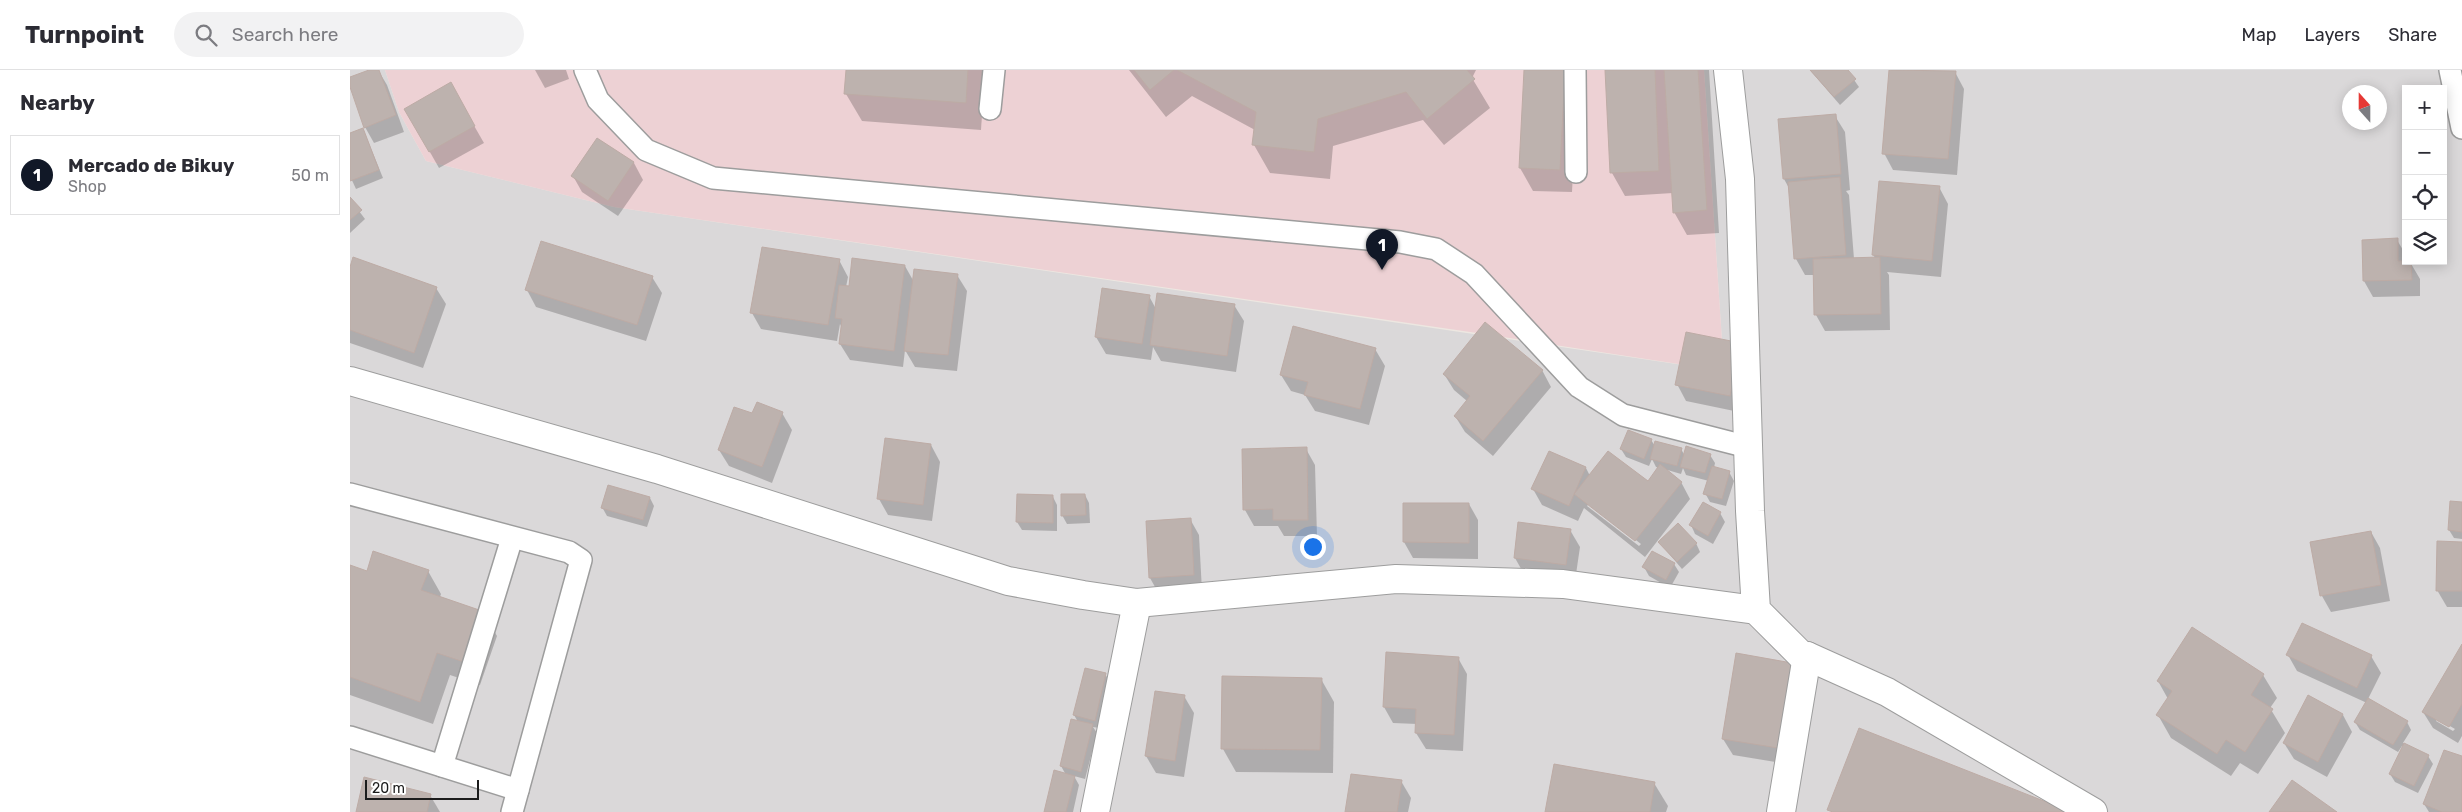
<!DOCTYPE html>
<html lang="en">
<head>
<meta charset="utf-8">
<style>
  :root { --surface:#fff; --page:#f2f2f3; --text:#2b2b33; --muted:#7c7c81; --line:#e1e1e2; --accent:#111827 }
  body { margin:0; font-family:Rubik,sans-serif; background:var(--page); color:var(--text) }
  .controls { position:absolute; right:15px; top:15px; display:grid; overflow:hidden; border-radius:0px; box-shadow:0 2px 12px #0003 }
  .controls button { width:45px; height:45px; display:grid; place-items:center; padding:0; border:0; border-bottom:1px solid var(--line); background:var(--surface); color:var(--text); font:25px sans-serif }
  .compass { position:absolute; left:1992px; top:15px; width:45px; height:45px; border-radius:50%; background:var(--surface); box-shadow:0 2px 12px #0003; rotate:339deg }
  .scale { position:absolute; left:15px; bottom:12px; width:114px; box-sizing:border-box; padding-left:5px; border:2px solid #1c1c1c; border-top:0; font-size:14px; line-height:18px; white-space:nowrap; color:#1c1c1c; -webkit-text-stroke:4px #fff; paint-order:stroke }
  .you { position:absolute; left:962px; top:476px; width:18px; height:18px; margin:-12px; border:4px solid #fff; border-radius:50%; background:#1a73e8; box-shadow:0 0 0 8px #1a73e833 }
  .badge { display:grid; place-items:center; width:32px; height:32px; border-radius:50%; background:var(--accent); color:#fff; font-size:16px; font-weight:700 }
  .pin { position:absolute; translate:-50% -41px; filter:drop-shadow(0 1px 2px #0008) }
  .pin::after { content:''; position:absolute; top:26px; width:18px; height:15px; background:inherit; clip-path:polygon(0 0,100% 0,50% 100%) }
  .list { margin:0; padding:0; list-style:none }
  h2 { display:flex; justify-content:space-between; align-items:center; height:65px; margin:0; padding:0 20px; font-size:21px }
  h2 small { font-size:16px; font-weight:400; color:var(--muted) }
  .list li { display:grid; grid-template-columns:32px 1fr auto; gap:15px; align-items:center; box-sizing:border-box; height:80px; margin:0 10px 10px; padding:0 10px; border:1px solid var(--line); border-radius:0px }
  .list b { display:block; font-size:19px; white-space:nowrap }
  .list p { margin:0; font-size:16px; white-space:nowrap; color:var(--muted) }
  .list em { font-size:16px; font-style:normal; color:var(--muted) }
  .icon { flex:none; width:28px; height:28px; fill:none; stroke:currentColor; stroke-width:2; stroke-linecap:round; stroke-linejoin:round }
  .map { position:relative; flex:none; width:2112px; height:742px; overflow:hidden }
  header { display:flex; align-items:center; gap:30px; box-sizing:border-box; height:70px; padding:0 25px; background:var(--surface); border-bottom:1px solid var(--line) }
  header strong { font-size:24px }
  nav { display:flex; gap:28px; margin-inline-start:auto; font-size:18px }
  .search { width:350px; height:45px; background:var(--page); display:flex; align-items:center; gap:12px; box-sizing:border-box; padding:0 18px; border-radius:28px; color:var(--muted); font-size:19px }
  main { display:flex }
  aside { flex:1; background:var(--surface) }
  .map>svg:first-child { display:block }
  .residential { fill:#dad8d9; fill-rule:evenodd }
  .commercial { fill:#edd1d4 }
  .shadow { fill:#0003; fill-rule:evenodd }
  .building { fill:#bdb2ae; stroke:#bdaba5 }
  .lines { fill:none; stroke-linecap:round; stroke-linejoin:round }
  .service-casing { stroke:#9d9d9d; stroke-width:24 }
  .minor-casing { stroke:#9d9d9d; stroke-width:30 }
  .tertiary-casing { stroke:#9d9d9d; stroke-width:30 }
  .service { stroke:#fff; stroke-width:21 }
  .minor { stroke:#fff; stroke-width:28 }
  .tertiary { stroke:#fff; stroke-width:28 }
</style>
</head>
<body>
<header>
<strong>Turnpoint</strong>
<div class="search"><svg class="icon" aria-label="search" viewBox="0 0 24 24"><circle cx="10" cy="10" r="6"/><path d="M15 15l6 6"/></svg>Search here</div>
<nav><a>Map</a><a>Layers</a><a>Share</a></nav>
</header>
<main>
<aside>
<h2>Nearby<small></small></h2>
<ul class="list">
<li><span class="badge">1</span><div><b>Mercado de Bikuy</b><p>Shop</p></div><em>50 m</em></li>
</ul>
</aside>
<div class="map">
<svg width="2112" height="742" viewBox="0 0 2112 742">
  <rect width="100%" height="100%" fill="#ede7e1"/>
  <!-- residential -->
  <path class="residential" d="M 0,0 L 35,0 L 49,42 L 76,91 L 264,137 L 1374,301 L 1354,0 L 2112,0 L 2112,742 L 0,742 ZM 2056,19 L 2093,19 L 2093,191 L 2056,191 ZM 2000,22 L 2030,22 L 2030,52 L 2000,52 Z"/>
  <!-- commercial -->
  <path class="commercial" d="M 35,0 L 1354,0 L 1374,301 L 1127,263 L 264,137 L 76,91 L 49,42 Z"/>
  <!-- shadow -->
  <g class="shadow">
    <path d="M 23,0 L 28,0 L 37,15 L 54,62 L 24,73 L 15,57 L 0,14 L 0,8 Z"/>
    <path d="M 185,0 L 216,0 L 219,9 L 195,18 Z"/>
    <path d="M 498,0 L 635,0 L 631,60 L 512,51 L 496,24 Z"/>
    <path d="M 779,0 L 1126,0 L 1122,8 L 1140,38 L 1094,75 L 1073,50 L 983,76 L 980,109 L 920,103 L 904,75 L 905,60 L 842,26 L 816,47 Z"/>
    <path d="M 1175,0 L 1228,0 L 1222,122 L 1183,121 L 1170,98 Z"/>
    <path d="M 1257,0 L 1359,0 L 1369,163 L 1337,165 L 1324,142 L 1323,123 L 1275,126 L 1262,103 Z"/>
    <path d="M 1460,0 L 1497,0 L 1509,17 L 1490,35 Z"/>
    <path d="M 1541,0 L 1605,2 L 1614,19 L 1607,105 L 1543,100 L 1534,83 Z"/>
    <path d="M 100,14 L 134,73 L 89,98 L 56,40 Z"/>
    <path d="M 1485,46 L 1495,62 L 1500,120 L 1496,121 L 1499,125 L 1504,189 L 1526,189 L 1523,185 L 1589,117 L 1598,134 L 1591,207 L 1537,202 L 1539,205 L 1540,260 L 1475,261 L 1466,245 L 1465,205 L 1455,205 L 1446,189 L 1440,120 L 1434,109 Z"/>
    <path d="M 13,59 L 33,108 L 6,119 L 0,106 L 0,64 Z"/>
    <path d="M 248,69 L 284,93 L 293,110 L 268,146 L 232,122 L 223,106 Z"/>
    <path d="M 0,129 L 15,149 L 0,163 Z"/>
    <path d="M 2047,170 L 2056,185 L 2056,191 L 2060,192 L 2070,209 L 2070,226 L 2023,227 L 2014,211 Z"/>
    <path d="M 489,190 L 498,207 L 496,217 L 500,218 L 555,196 L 564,212 L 607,205 L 617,221 L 607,301 L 565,297 L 555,280 L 553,297 L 500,290 L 490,274 L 492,258 L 490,254 L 487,271 L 411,259 L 402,243 Z"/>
    <path d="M 0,201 L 86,218 L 96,234 L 73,298 L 0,273 Z"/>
    <path d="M 302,207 L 312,223 L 296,271 L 186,237 L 177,220 Z"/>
    <path d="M 753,219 L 799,226 L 806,239 L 884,235 L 894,251 L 886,302 L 811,291 L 803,277 L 801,290 L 756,284 L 746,267 Z"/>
    <path d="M 1390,274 L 1389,342 L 1336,331 L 1327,314 Z"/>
    <path d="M 1025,279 L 1035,296 L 1019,355 L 965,341 L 955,325 L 941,321 L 931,305 Z"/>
    <path d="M 1192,300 L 1201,317 L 1143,386 L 1115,362 L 1105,346 L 1117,331 L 1104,320 L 1094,304 Z"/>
    <path d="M 432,343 L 442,360 L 422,413 L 379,396 L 369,380 L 403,345 Z"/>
    <path d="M 1301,370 L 1305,376 L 1331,379 L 1335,386 L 1360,385 L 1365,393 L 1364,398 L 1379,402 L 1384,411 L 1376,436 L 1360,432 L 1355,423 L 1359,411 L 1336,405 L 1333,398 L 1331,404 L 1314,399 L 1331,412 L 1340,429 L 1295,487 L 1234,438 L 1228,451 L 1192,435 L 1183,419 L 1200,382 L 1236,398 L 1240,406 L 1298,412 L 1309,398 L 1306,397 L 1302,389 L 1299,396 L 1276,387 L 1271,379 ZM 1239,434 L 1291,474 L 1289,476 L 1237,436 Z"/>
    <path d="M 581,375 L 590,392 L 582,451 L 538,445 L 529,429 Z"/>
    <path d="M 956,379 L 965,395 L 967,466 L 934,466 L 928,456 L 904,456 L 895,440 Z"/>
    <path d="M 735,425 L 739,433 L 740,453 L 717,454 L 712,445 Z"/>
    <path d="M 703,427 L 707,435 L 707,461 L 672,460 L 667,452 Z"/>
    <path d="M 300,428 L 304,436 L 297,457 L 257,446 L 252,437 Z"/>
    <path d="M 2112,433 L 2112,469 L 2104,468 L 2099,460 Z"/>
    <path d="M 1054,434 L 1119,434 L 1128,450 L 1128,489 L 1063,488 L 1054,472 Z"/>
    <path d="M 1370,443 L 1375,452 L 1363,474 L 1345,464 L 1341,455 Z"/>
    <path d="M 840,449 L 849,465 L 852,521 L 809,524 L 800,508 Z"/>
    <path d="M 1220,460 L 1230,477 L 1225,511 L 1174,504 L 1165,488 Z"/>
    <path d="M 2021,462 L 2030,478 L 2040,531 L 1981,542 L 1972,526 Z"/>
    <path d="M 1309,472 L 1346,473 L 1350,482 L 1332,499 Z"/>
    <path d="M 2112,473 L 2112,537 L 2097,537 L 2087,520 Z"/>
    <path d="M 1324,494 L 1329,502 L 1320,518 L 1299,506 L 1294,497 Z"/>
    <path d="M 0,496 L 17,502 L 78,501 L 91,524 L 90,527 L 134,543 L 147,566 L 130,615 L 100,605 L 83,654 L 0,625 Z"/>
    <path d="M 1952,554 L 2021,586 L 2031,603 L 2018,629 L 2057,652 L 2061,660 L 2053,673 L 2078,686 L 2083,694 L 2068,723 L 2045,712 L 2040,704 L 2054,677 L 2052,676 L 2048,682 L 2010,660 L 2005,652 L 2017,633 L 1947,601 L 1938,585 Z"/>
    <path d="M 2112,576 L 2112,666 L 2108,673 L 2083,658 L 2073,642 ZM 2086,648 L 2105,659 L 2103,661 L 2086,651 Z"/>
    <path d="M 1108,588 L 1117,604 L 1113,681 L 1076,679 L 1066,663 L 1067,654 L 1043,653 L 1034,637 Z"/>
    <path d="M 1441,594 L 1437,694 L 1383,685 L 1373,669 Z"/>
    <path d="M 755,604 L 760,612 L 749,658 L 743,657 L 747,663 L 735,709 L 724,706 L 729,715 L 723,742 L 695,742 L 716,705 L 711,696 L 728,652 L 724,645 Z"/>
    <path d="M 1913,605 L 1927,628 L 1920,638 L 1935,663 L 1908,704 L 1890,693 L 1881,706 L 1821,668 L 1808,645 L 1818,629 L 1808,611 Z"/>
    <path d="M 971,609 L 984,632 L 983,703 L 886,702 L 873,679 Z"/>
    <path d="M 806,622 L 834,626 L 844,643 L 834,707 L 806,703 L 796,686 Z"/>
    <path d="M 1959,627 L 1993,645 L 2002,662 L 1977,707 L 1944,689 L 1934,673 Z"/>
    <path d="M 2112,688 L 2112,742 L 2079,742 L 2074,734 Z"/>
    <path d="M 1051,711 L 1061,728 L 1058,742 L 997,742 Z"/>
    <path d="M 1304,713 L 1318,736 L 1316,742 L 1197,742 Z"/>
    <path d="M 80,725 L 90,742 L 7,742 Z"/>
  </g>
  <!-- building -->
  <g class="building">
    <path d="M 19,0 L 29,0 L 46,45 L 14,58 L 0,17 L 0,7 Z"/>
    <path d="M 496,0 L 618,0 L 616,33 L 494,24 Z"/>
    <path d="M 784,0 L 824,0 L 800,20 Z"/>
    <path d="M 827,0 L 1117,0 L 1125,9 L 1077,49 L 1056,22 L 968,49 L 964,82 L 902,75 L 906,42 Z"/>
    <path d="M 1174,0 L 1215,0 L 1210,100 L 1169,98 Z"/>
    <path d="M 1255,0 L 1305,0 L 1309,101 L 1260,103 Z"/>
    <path d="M 1314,0 L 1348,0 L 1357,140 L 1323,143 Z"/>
    <path d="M 1460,0 L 1498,0 L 1506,9 L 1484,27 Z"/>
    <path d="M 1539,0 L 1606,1 L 1598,89 L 1532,84 Z"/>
    <path d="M 101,12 L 125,56 L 79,82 L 54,39 Z"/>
    <path d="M 1486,44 L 1491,104 L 1433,109 L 1428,49 Z"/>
    <path d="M 13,58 L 29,100 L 0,111 L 0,63 Z"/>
    <path d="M 247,68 L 284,92 L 258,131 L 221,106 Z"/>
    <path d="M 1490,107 L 1496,185 L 1444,189 L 1438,112 Z"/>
    <path d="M 1529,111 L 1590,116 L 1582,191 L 1522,185 Z"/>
    <path d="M 0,127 L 12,140 L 0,150 Z"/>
    <path d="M 2048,168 L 2048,191 L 2061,191 L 2062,210 L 2013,211 L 2012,170 Z"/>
    <path d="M 191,171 L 303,206 L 287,255 L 175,220 Z"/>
    <path d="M 412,177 L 490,189 L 478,255 L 400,243 Z"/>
    <path d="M 3,187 L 87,217 L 64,283 L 0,260 L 0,197 Z"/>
    <path d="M 1530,187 L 1531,244 L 1464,245 L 1463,189 Z"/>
    <path d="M 502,188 L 555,195 L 544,281 L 489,274 L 492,249 L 485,248 L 489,215 L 499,216 Z"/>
    <path d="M 564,199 L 608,204 L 598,285 L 554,281 Z"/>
    <path d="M 752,218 L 800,225 L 792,274 L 745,267 Z"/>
    <path d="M 807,223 L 885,234 L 877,286 L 800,275 Z"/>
    <path d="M 1135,252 L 1193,300 L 1133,371 L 1104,346 L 1120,326 L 1093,304 Z"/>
    <path d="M 943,256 L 1026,278 L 1010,339 L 954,325 L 958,312 L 930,305 Z"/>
    <path d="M 1336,262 L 1391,273 L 1380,326 L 1325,315 Z"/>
    <path d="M 407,332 L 433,342 L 412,397 L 368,380 L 384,337 L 402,343 Z"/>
    <path d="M 1278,360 L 1302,369 L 1294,389 L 1270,379 Z"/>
    <path d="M 535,368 L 581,374 L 573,435 L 527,429 Z"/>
    <path d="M 1305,371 L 1332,378 L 1327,396 L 1300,389 Z"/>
    <path d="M 1336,376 L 1361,384 L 1355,403 L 1330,397 Z"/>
    <path d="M 957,377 L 958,450 L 923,450 L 923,439 L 893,440 L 892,379 Z"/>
    <path d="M 1199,381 L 1236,397 L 1219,436 L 1181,419 Z"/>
    <path d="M 1258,381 L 1298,411 L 1310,394 L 1332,412 L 1285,471 L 1224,424 Z"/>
    <path d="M 1362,396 L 1380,401 L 1372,429 L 1353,424 Z"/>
    <path d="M 258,415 L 300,427 L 293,450 L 251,438 Z"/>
    <path d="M 667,424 L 703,425 L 703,453 L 666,452 Z"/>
    <path d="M 711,424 L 735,424 L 736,445 L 711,446 Z"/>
    <path d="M 2100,431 L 2112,432 L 2112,462 L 2098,460 Z"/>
    <path d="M 1353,432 L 1371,442 L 1358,466 L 1339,455 Z"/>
    <path d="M 1053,433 L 1119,433 L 1119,473 L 1053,472 Z"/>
    <path d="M 841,448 L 844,505 L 799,508 L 796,451 Z"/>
    <path d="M 1168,452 L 1221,459 L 1216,495 L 1164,488 Z"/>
    <path d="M 1328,453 L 1347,473 L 1327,492 L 1308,472 Z"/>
    <path d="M 2021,461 L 2031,515 L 1970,526 L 1960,472 Z"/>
    <path d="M 2087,471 L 2112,472 L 2112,521 L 2086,521 Z"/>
    <path d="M 23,481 L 79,500 L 71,520 L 135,542 L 117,593 L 87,583 L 70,632 L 0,607 L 0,495 L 17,501 Z"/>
    <path d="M 1302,481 L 1325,493 L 1316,510 L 1292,497 Z"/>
    <path d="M 1952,553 L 2022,585 L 2007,618 L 1936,585 Z"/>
    <path d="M 1842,557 L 1914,604 L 1901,625 L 1923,639 L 1895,682 L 1876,670 L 1867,684 L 1806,645 L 1822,621 L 1807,611 Z"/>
    <path d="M 2112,574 L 2112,634 L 2099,657 L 2072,642 Z"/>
    <path d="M 1036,582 L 1109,587 L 1104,665 L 1065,663 L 1066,639 L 1033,637 Z"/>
    <path d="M 1386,583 L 1442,593 L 1428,678 L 1372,669 Z"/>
    <path d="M 735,598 L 756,603 L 745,651 L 723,645 Z"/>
    <path d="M 872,606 L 972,608 L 970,680 L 871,679 Z"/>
    <path d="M 805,621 L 835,625 L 825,691 L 795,686 Z"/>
    <path d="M 1958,625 L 1993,644 L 1968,692 L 1933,673 Z"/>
    <path d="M 2018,628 L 2058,651 L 2043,675 L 2004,652 Z"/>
    <path d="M 721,649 L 743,654 L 731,702 L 710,696 Z"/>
    <path d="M 1509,658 L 1714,739 L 1713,742 L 1483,742 L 1477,740 Z"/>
    <path d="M 2054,673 L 2079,685 L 2064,716 L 2039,704 Z"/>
    <path d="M 2094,680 L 2112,686 L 2112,742 L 2092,742 L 2073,734 Z"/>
    <path d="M 1204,694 L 1305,712 L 1300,742 L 1195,742 Z"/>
    <path d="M 704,700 L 725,706 L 716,742 L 694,742 Z"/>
    <path d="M 1001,704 L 1052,710 L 1047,742 L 995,742 Z"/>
    <path d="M 14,707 L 81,724 L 77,742 L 6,742 Z"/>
    <path d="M 1942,710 L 1987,742 L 1919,742 Z"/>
  </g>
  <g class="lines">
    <!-- service casing -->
    <g class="service-casing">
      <g id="service">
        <path d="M 235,0 L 248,30 L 296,80 L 363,108 L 1050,172 L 1086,179 L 1124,204 L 1229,317 L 1273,345 L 1398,377"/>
        <path d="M 1225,0 L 1226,102"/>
        <path d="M 2100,0 L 2112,58"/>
        <path d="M 640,39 L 644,0"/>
        <path d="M 0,424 L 219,482 L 231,490 L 162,742"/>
        <path d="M 0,667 L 168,720"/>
        <path d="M 92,696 L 162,468"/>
      </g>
    </g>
    <!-- minor casing -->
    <g class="minor-casing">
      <g id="minor">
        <path d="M 0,311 L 307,399 L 658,511 L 733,525 L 787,533 L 1046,509 L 1213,514 L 1406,540"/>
        <path d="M 745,742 L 787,533"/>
        <path d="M 1431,742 L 1457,586"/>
      </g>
    </g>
    <!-- tertiary casing -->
    <g class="tertiary-casing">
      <path id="tertiary" d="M 1378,0 L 1390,109 L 1400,441 L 1406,540 L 1452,586 L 1457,586 L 1537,622 L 1743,742"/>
    </g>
    <!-- service -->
    <use href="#service" class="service"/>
    <!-- minor -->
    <use href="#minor" class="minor"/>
    <!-- tertiary -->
    <use href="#tertiary" class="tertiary"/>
  </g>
</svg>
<div class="controls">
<button>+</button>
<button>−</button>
<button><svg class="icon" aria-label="locate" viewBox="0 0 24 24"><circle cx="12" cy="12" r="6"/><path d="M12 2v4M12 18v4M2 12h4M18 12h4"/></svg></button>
<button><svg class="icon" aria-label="layers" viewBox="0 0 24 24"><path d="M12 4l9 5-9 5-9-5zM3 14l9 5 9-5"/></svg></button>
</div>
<svg class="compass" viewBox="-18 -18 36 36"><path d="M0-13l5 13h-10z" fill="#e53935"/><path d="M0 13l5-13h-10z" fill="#7c7c81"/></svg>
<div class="scale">20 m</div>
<div class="you"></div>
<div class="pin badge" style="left:1032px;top:200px">1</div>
</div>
</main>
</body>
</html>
